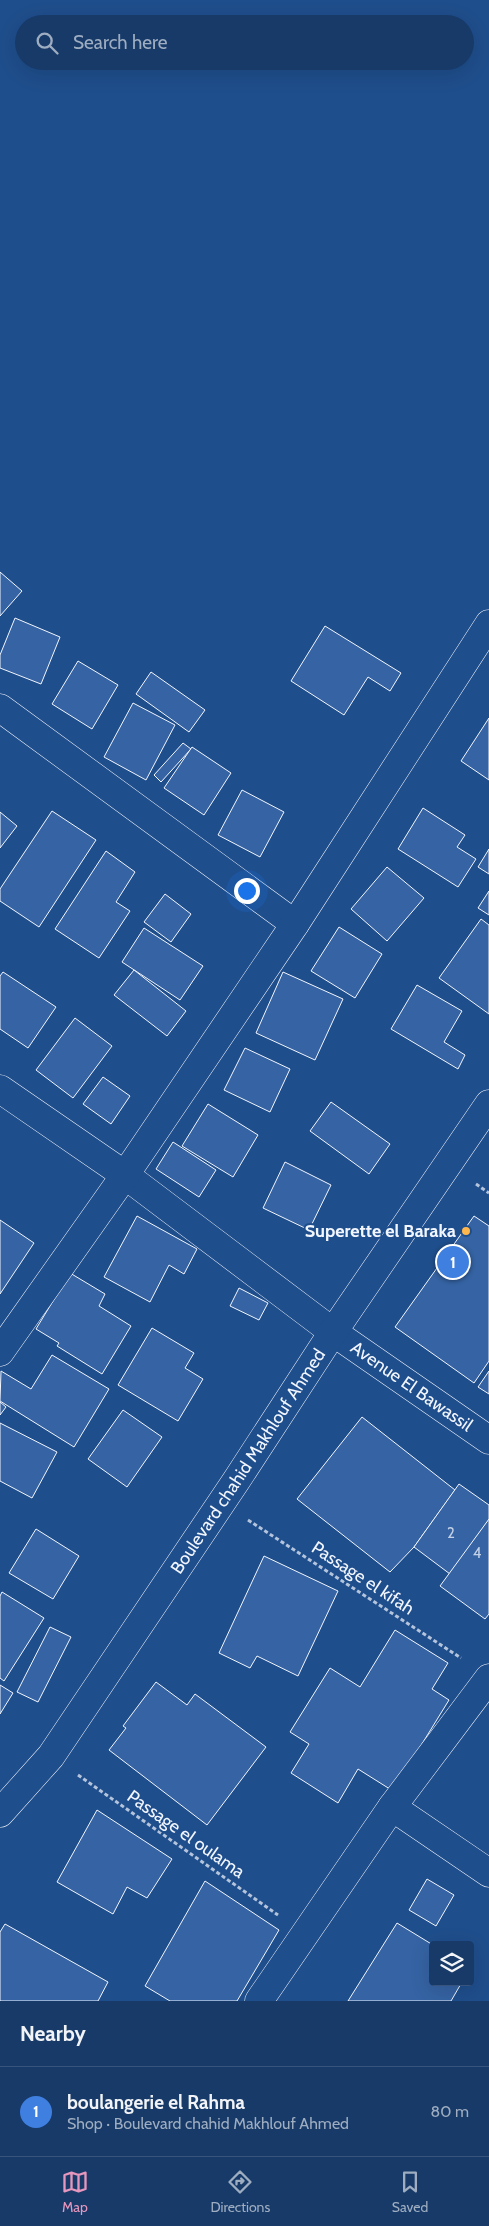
<!DOCTYPE html>
<html lang="en">
<head>
<meta charset="utf-8">
<style>
  :root { --surface:#173a69; --page:#244571; --text:#f1f3f6; --muted:#9eadc0; --line:#36547d; --accent:#e797bd }
  body { margin:0; font-family:Cabin,sans-serif; background:var(--page); color:var(--text) }
  .controls { position:absolute; right:15px; bottom:15px; display:grid; overflow:hidden; border-radius:5px; box-shadow:0 5px 20px #0002 }
  .controls button { width:45px; height:45px; display:grid; place-items:center; padding:0; border:0; border-bottom:1px solid var(--line); background:var(--surface); color:var(--text); font:25px sans-serif }
  .you { position:absolute; left:246px; top:890px; width:18px; height:18px; margin:-12px; border:4px solid #fff; border-radius:50%; background:#1a73e8; box-shadow:0 0 0 8px #1a73e833 }
  .badge { display:grid; place-items:center; width:32px; height:32px; border-radius:50%; background:var(--accent); color:#fff; font-size:16px; font-weight:700 }
  .pin { position:absolute; translate:-50% -50%; border:2px solid #fff; box-shadow:0 1px 5px #0006 }
  .list { margin:0; padding:0; list-style:none }
  h2 { display:flex; justify-content:space-between; align-items:center; height:65px; margin:0; padding:0 20px; font-size:21px }
  h2 small { font-size:16px; font-weight:400; color:var(--muted) }
  .list li { display:grid; grid-template-columns:32px 1fr auto; gap:15px; align-items:center; box-sizing:border-box; height:90px; padding:0 20px; border-top:1px solid var(--line) }
  .list b { display:block; font-size:19px; white-space:nowrap }
  .list p { margin:0; font-size:16px; white-space:nowrap; color:var(--muted) }
  .list em { font-size:16px; font-style:normal; color:var(--muted) }
  .icon { flex:none; width:28px; height:28px; fill:none; stroke:currentColor; stroke-width:2; stroke-linecap:round; stroke-linejoin:round }
  .map { position:relative; flex:none; width:489px; height:2001px; overflow:hidden }
  .search { position:absolute; background:var(--surface); box-shadow:0 5px 20px #0002; left:15px; right:15px; top:15px; height:55px; display:flex; align-items:center; gap:12px; box-sizing:border-box; padding:0 18px; border-radius:28px; color:var(--muted); font-size:19px }
  .sheet { height:155px; background:var(--surface) }
  nav { display:flex; justify-content:space-around; align-items:center; box-sizing:border-box; height:70px; border-top:1px solid var(--line); background:var(--surface); font-size:14px; color:var(--muted) }
  nav a { display:grid; justify-items:center; gap:2px }
  nav .on { color:var(--accent) }
  .map>svg:first-child { display:block }
  .building { fill:#3563a3; stroke:#f2f6ff }
  .lines { fill:none; stroke-linecap:round; stroke-linejoin:round }
  .street-casing { stroke:#f2f6ff; stroke-width:29 }
  .secondary-casing { stroke:#f2f6ff; stroke-width:29 }
  .path { stroke:#b3c4dc; stroke-width:3; stroke-dasharray:4 2.5; stroke-linecap:butt }
  .street { stroke:#1f4e8c; stroke-width:28 }
  .secondary { stroke:#1f4e8c; stroke-width:28 }
  .poi-dot { fill:#ffb74d; stroke:#1f4e8c; stroke-width:2 }
  .labels { text-anchor:middle; stroke-width:4; stroke-linejoin:round; paint-order:stroke }
  .number-label { font-size:15px; fill:#c3d1e8 }
  .poi-label { font-size:18px; font-weight:bold; fill:#f2f6ff; stroke:#1f4e8c; text-anchor:end }
  .street-label { font-size:18px; fill:#f2f6ff; stroke:#1f4e8c }
</style>
</head>
<body>
<div class="map">
<svg width="489" height="2001" viewBox="0 0 489 2001">
  <rect width="100%" height="100%" fill="#1f4e8c"/>
  <!-- building -->
  <g class="building">
    <path d="M 0,572 L 22,591 L 0,616 Z"/>
    <path d="M 15,618 L 60,637 L 41,684 L 0,668 L 0,655 Z"/>
    <path d="M 325,626 L 401,673 L 390,691 L 368,677 L 344,715 L 291,681 Z"/>
    <path d="M 78,661 L 118,685 L 92,729 L 52,704 Z"/>
    <path d="M 151,672 L 205,710 L 189,732 L 136,694 Z"/>
    <path d="M 133,703 L 175,725 L 146,780 L 104,757 Z"/>
    <path d="M 489,718 L 489,780 L 461,761 Z"/>
    <path d="M 183,743 L 191,749 L 161,782 L 154,775 Z"/>
    <path d="M 192,747 L 231,773 L 204,815 L 164,788 Z"/>
    <path d="M 242,790 L 284,812 L 260,857 L 218,835 Z"/>
    <path d="M 423,808 L 465,835 L 457,847 L 476,859 L 458,887 L 398,849 Z"/>
    <path d="M 52,811 L 96,840 L 39,927 L 0,901 L 0,889 Z"/>
    <path d="M 0,812 L 17,826 L 0,848 Z"/>
    <path d="M 489,849 L 489,874 L 478,867 Z"/>
    <path d="M 106,851 L 135,872 L 116,902 L 130,911 L 99,958 L 55,929 Z"/>
    <path d="M 387,867 L 424,898 L 387,941 L 351,909 Z"/>
    <path d="M 489,891 L 489,915 L 478,908 Z"/>
    <path d="M 165,894 L 191,914 L 171,942 L 144,922 Z"/>
    <path d="M 481,919 L 489,925 L 489,1014 L 439,978 Z"/>
    <path d="M 339,927 L 382,954 L 355,998 L 311,971 Z"/>
    <path d="M 144,928 L 203,966 L 180,1000 L 122,962 Z"/>
    <path d="M 134,970 L 186,1011 L 167,1036 L 114,995 Z"/>
    <path d="M 3,972 L 56,1007 L 28,1048 L 0,1029 L 0,976 Z"/>
    <path d="M 283,972 L 343,999 L 315,1060 L 256,1033 Z"/>
    <path d="M 417,985 L 462,1011 L 444,1042 L 465,1055 L 458,1069 L 391,1029 Z"/>
    <path d="M 75,1018 L 112,1046 L 73,1098 L 36,1070 Z"/>
    <path d="M 245,1048 L 290,1069 L 270,1112 L 224,1090 Z"/>
    <path d="M 103,1077 L 130,1096 L 111,1124 L 83,1104 Z"/>
    <path d="M 331,1102 L 390,1144 L 369,1174 L 310,1131 Z"/>
    <path d="M 208,1104 L 258,1135 L 233,1177 L 182,1146 Z"/>
    <path d="M 173,1142 L 216,1170 L 199,1197 L 156,1169 Z"/>
    <path d="M 285,1162 L 331,1185 L 309,1230 L 263,1208 Z"/>
    <path d="M 137,1216 L 197,1249 L 184,1274 L 169,1265 L 150,1302 L 104,1277 Z"/>
    <path d="M 474,1216 L 489,1226 L 489,1361 L 474,1383 L 395,1327 Z"/>
    <path d="M 0,1220 L 34,1243 L 0,1294 Z"/>
    <path d="M 70,1273 L 105,1294 L 99,1306 L 131,1326 L 102,1374 L 57,1346 L 59,1343 L 36,1329 Z"/>
    <path d="M 239,1288 L 268,1303 L 259,1320 L 230,1306 Z"/>
    <path d="M 152,1328 L 194,1353 L 185,1368 L 203,1379 L 178,1421 L 118,1385 Z"/>
    <path d="M 52,1355 L 109,1389 L 74,1447 L 0,1401 L 1,1371 L 31,1389 Z"/>
    <path d="M 489,1371 L 489,1394 L 478,1387 Z"/>
    <path d="M 0,1402 L 6,1407 L 0,1415 Z"/>
    <path d="M 123,1410 L 162,1437 L 127,1487 L 88,1459 Z"/>
    <path d="M 362,1417 L 455,1490 L 414,1547 L 390,1572 L 297,1499 Z"/>
    <path d="M 0,1423 L 57,1452 L 32,1498 L 0,1481 Z"/>
    <path d="M 459,1484 L 489,1505 L 489,1520 L 450,1574 L 414,1547 Z"/>
    <path d="M 489,1519 L 489,1614 L 485,1619 L 440,1586 Z"/>
    <path d="M 36,1529 L 79,1556 L 53,1599 L 9,1573 Z"/>
    <path d="M 264,1556 L 338,1591 L 298,1676 L 257,1656 L 250,1668 L 219,1653 Z"/>
    <path d="M 2,1592 L 44,1618 L 4,1681 L 0,1678 L 0,1596 Z"/>
    <path d="M 50,1627 L 71,1637 L 38,1702 L 17,1692 Z"/>
    <path d="M 395,1630 L 448,1663 L 432,1689 L 449,1700 L 393,1791 L 358,1769 L 338,1803 L 291,1773 L 309,1744 L 290,1732 L 330,1668 L 360,1687 Z"/>
    <path d="M 156,1682 L 187,1705 L 195,1694 L 266,1747 L 207,1825 L 109,1750 L 126,1728 L 123,1726 Z"/>
    <path d="M 0,1685 L 13,1693 L 0,1714 Z"/>
    <path d="M 97,1810 L 172,1859 L 147,1898 L 127,1887 L 113,1914 L 57,1882 Z"/>
    <path d="M 427,1879 L 454,1895 L 436,1926 L 409,1910 Z"/>
    <path d="M 205,1881 L 279,1930 L 237,2001 L 170,2001 L 145,1986 Z"/>
    <path d="M 397,1923 L 433,1945 L 433,1982 L 462,1982 L 451,2001 L 348,2001 Z"/>
    <path d="M 5,1924 L 108,1982 L 98,2001 L 0,2001 L 0,1932 Z"/>
  </g>
  <g class="lines">
    <!-- street casing -->
    <g class="street-casing">
      <g id="street">
        <path d="M 0,708 L 295,924"/>
        <path id="s1" d="M 0,1089 L 125,1175 L 333,1332 L 489,1440"/>
        <path d="M 0,1352 L 125,1175 L 295,924 L 489,624"/>
        <path d="M 392,1807 L 489,1678"/>
        <path d="M 259,2001 L 392,1807 L 489,1873"/>
      </g>
    </g>
    <!-- secondary casing -->
    <g class="secondary-casing">
      <g id="secondary">
        <path id="s2" d="M 0,1813 L 51,1756 L 236,1481 L 333,1332 L 489,1104"/>
      </g>
    </g>
    <!-- path -->
    <g class="path">
      <path d="M 476,1184 L 489,1193"/>
      <path d="M 248,1520 L 461,1658"/>
      <path d="M 78,1775 L 278,1915"/>
    </g>
    <!-- street -->
    <use href="#street" class="street"/>
    <!-- secondary -->
    <use href="#secondary" class="secondary"/>
  </g>
  <!-- markers -->
  <circle class="poi-dot" cx="466" cy="1231" r="5"/>
  <g class="labels">
    <!-- number labels -->
    <g class="number-label">
      <text x="451" y="1538">2</text>
      <text x="477" y="1558">4</text>
    </g>
    <!-- poi labels -->
    <g class="poi-label">
      <text x="456" y="1237">Superette el Baraka</text>
    </g>
    <!-- street labels -->
    <g class="street-label">
      <text dy="6" stroke="none"><textPath href="#s1" startOffset="508">Avenue El Bawassil</textPath></text>
      <text dy="6" stroke="none"><textPath href="#s2" startOffset="431">Boulevard chahid Makhlouf Ahmed</textPath></text>
      <text transform="translate(363 1578) rotate(33)" y="6">Passage el kifah</text>
      <text transform="translate(186 1834) rotate(35)" y="6">Passage el oulama</text>
    </g>
  </g>
</svg>
<div class="controls">
<button><svg class="icon" aria-label="layers" viewBox="0 0 24 24"><path d="M12 4l9 5-9 5-9-5zM3 14l9 5 9-5"/></svg></button>
</div>
<div class="you"></div>
<div class="pin badge" style="left:453px;top:1262px;background:#3f7fe0">1</div>
<div class="search"><svg class="icon" aria-label="search" viewBox="0 0 24 24"><circle cx="10" cy="10" r="6"/><path d="M15 15l6 6"/></svg>Search here</div>
</div>
<section class="sheet">
<h2>Nearby<small></small></h2>
<ul class="list">
<li><span class="badge" style="background:#3f7fe0">1</span><div><b>boulangerie el Rahma</b><p>Shop · Boulevard chahid Makhlouf Ahmed</p></div><em>80 m</em></li>
</ul>
</section>
<nav>
<a class="on"><svg class="icon" aria-label="map" viewBox="0 0 24 24"><path d="M3 6l6-2 6 2 6-2v14l-6 2-6-2-6 2zM9 4v14M15 6v14"/></svg>Map</a>
<a><svg class="icon" aria-label="directions" viewBox="0 0 24 24"><path d="M12 3l9 9-9 9-9-9zM9 14v-3h6M13 9l2 2-2 2"/></svg>Directions</a>
<a><svg class="icon" aria-label="saved" viewBox="0 0 24 24"><path d="M7 4h10v16l-5-4-5 4z"/></svg>Saved</a>
</nav>
</body>
</html>
